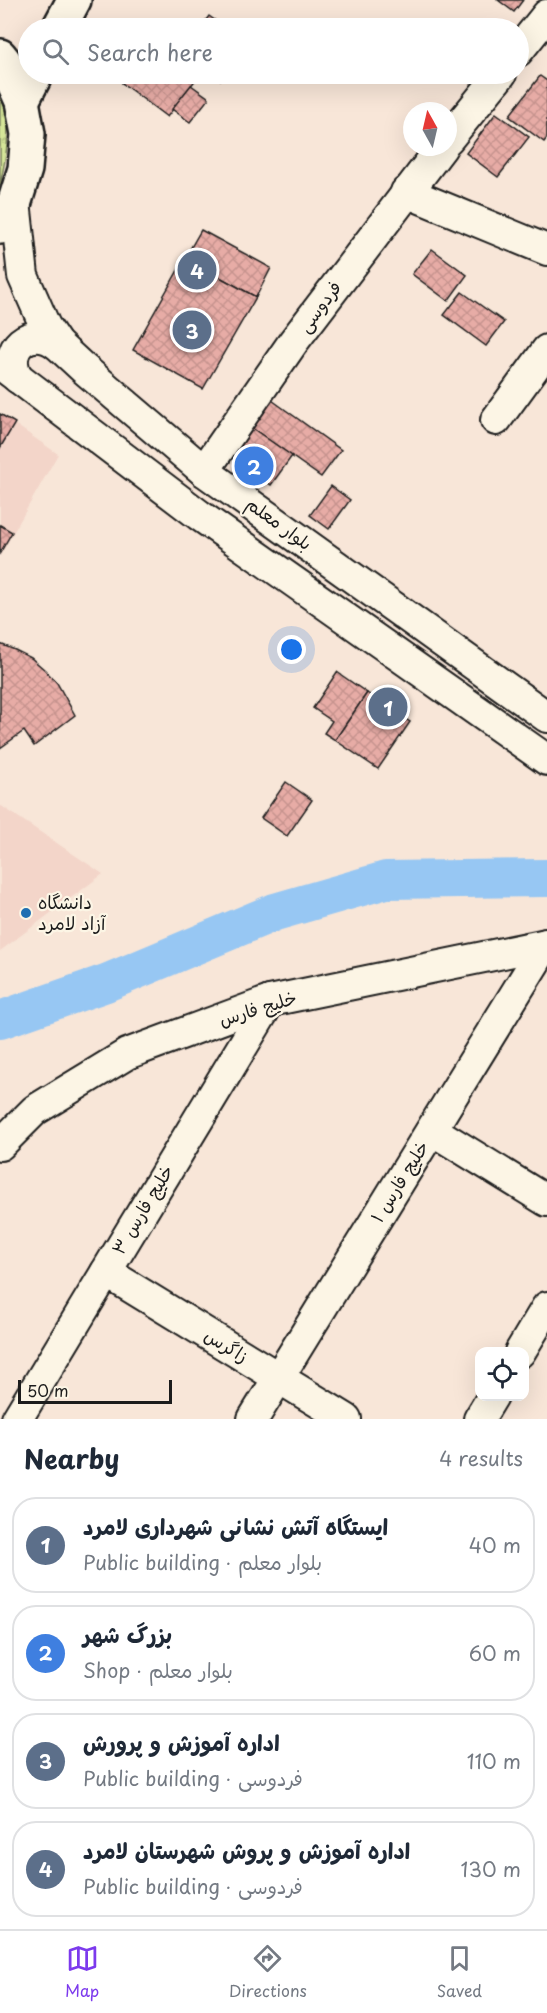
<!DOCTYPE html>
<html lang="en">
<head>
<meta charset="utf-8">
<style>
  :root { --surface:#fff; --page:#f2f2f3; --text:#1f2937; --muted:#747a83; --line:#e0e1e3; --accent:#7c3aed }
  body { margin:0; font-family:"Playpen Sans","Playpen Sans Arabic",sans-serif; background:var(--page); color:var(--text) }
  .controls { position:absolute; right:18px; bottom:18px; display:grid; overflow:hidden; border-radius:12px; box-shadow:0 6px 24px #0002 }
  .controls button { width:54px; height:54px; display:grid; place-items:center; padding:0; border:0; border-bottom:2px solid var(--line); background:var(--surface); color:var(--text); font:30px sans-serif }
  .compass { position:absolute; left:403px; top:102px; width:54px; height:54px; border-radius:50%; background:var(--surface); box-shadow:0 6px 24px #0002; rotate:352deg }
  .scale { position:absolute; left:18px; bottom:15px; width:154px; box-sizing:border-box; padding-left:6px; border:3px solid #1c1c1c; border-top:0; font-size:16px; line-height:21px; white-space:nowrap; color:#1c1c1c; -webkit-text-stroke:4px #fcf5e5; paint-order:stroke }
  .you { position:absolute; left:292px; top:650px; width:21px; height:21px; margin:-15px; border:4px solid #fff; border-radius:50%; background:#1a73e8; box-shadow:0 0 0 9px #1a73e833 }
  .badge { display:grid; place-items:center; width:39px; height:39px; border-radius:50%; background:var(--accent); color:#fff; font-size:20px; font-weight:700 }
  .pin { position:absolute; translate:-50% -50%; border:3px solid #fff; box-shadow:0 2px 6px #0006 }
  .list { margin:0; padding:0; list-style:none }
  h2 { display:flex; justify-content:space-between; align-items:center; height:78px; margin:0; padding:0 24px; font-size:26px }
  h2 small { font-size:20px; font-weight:400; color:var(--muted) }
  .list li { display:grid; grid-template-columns:39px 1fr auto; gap:18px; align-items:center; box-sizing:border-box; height:96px; margin:0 12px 12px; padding:0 12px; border:2px solid var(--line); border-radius:24px }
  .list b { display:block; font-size:22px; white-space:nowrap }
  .list p { margin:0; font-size:20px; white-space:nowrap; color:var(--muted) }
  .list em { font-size:20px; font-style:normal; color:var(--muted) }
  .icon { flex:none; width:33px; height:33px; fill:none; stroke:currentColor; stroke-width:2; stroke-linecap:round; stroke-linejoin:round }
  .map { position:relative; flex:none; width:547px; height:1419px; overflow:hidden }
  .search { position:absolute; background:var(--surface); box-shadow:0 6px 24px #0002; left:18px; right:18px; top:18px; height:66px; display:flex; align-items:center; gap:15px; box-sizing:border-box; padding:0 21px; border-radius:33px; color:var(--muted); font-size:22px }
  .sheet { height:510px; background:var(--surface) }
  nav { display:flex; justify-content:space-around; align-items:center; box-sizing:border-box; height:84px; border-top:2px solid var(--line); background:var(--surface); font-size:16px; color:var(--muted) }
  nav a { display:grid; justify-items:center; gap:3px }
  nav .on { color:var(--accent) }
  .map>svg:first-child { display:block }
  .built { fill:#f3d5c9 }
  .forest { fill:url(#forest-crowns); stroke:#78805a; stroke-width:1.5 }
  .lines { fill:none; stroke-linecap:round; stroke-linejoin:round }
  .river { stroke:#97c7f3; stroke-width:38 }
  .building { fill:url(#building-cross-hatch); stroke:#1c1c1c; stroke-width:1.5 }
  .minor-casing { stroke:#1c1c1c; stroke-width:34 }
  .major-casing { stroke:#1c1c1c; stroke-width:38 }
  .highway-casing { stroke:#1c1c1c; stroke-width:38 }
  .minor { stroke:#fcf5e5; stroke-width:30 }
  .major { stroke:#fcf5e5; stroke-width:33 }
  .highway { stroke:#fcf5e5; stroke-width:33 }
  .poi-dot { fill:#1f6fb2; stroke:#fcf5e5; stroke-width:2 }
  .labels { text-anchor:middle; stroke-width:4.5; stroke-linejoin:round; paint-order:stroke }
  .street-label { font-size:18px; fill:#1c1c1c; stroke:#fcf5e5 }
  .poi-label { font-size:18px; fill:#1c1c1c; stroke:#fcf5e5; text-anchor:start }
</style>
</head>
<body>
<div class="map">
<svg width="547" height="1419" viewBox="0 0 547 1419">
  <defs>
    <pattern id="forest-crowns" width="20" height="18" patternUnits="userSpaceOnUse" patternTransform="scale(1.5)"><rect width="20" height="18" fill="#d5e598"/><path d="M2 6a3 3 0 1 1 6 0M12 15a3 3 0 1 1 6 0" fill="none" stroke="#b6c482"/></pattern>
    <pattern id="building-cross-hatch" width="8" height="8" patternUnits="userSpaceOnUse" patternTransform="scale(1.5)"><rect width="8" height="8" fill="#e7aca6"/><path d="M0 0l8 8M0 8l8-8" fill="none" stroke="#c6938e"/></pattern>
  </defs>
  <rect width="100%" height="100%" fill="#f8e6d8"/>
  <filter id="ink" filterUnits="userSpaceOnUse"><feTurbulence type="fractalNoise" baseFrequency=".0167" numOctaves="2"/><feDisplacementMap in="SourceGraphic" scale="12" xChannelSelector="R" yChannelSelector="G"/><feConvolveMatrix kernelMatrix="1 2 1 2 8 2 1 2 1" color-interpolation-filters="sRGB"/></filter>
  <g filter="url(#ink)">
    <!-- built -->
    <g class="built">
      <path d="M 0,414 L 58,454 L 0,556 Z"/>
      <path d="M 0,805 L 103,874 L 0,951 Z"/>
    </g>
    <!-- forest -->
    <path class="forest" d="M 0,95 C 14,122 6,157 0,185 Z"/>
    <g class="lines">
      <!-- river -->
      <path class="river" d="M 0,1020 L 106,983 L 275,912 L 386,880 L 547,878"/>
    </g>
    <!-- building -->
    <g class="building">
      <path d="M 498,0 L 523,0 L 514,12 Z"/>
      <path d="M 209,16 L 226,28 L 200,28 Z"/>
      <path d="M 170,19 L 182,28 L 163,28 Z"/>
      <path d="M 129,74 L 200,74 L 167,117 L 122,83 Z"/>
      <path d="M 212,74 L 226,74 L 221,80 Z"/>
      <path d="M 540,76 L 547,81 L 547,138 L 544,142 L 509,116 Z"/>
      <path d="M 191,85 L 209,98 L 190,122 L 172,109 Z"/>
      <path d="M 496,113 L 529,137 L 498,177 L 466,153 Z"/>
      <path d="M 201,230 L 271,268 L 256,297 L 185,258 Z"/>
      <path d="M 432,249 L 467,275 L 448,301 L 412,274 Z"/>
      <path d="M 185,258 L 256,297 L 203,389 L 133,350 Z"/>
      <path d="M 462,292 L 504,322 L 486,346 L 444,315 Z"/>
      <path d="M 269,398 L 341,450 L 321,477 L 249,426 Z"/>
      <path d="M 0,414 L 15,423 L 0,448 Z"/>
      <path d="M 249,426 L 292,456 L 271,485 L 228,455 Z"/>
      <path d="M 331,486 L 350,500 L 329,529 L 310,515 Z"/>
      <path d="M 0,525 L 12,532 L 0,553 Z"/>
      <path d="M 0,644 L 15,650 L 31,658 L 45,670 L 57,683 L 75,715 L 34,746 L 24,731 L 0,748 Z"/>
      <path d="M 337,672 L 367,693 L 335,740 L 324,733 L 332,721 L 313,708 Z"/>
      <path d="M 367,693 L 410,722 L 378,769 L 335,740 Z"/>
      <path d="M 286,782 L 312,800 L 287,836 L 261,818 Z"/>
    </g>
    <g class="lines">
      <!-- minor casing -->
      <g class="minor-casing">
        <g id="minor">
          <path d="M 518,51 L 547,15"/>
          <path d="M 448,139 L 501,74"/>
          <path d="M 406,192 L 547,250"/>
          <path d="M 15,201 L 23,276 L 45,326 L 57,344 L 83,368 L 204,471 L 547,717"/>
          <path d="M 0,364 L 199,515 L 547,760"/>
          <path d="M 18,378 C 1,349 30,324 57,344"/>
          <path d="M 496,420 L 547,350"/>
          <path d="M 204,471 L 294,341 L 442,147"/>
          <path d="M 432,1130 L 547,1201"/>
          <path d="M 0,1145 L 35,1110 L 127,1054 L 270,1001 L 547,944"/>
          <path d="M 106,1272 L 346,1419"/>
          <path d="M 520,1352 L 547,1307"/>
          <path d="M 17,1419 L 270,1001"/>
          <path d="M 253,1419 L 546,944"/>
          <path d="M 479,1419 L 493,1396"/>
        </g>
      </g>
      <!-- major casing -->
      <g class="major-casing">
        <g id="major">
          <path d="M 59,28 L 74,0"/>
          <path d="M 22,101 L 36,74"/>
        </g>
      </g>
      <!-- highway casing -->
      <g class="highway-casing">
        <path id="highway" d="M 0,56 L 4,61 L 22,101 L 28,134 L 25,169 L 15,201 L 0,227"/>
      </g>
      <!-- minor -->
      <use href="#minor" class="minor"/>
      <!-- major -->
      <use href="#major" class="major"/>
      <!-- highway -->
      <use href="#highway" class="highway"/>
    </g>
  </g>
  <!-- markers -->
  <circle class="poi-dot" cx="26" cy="913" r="6"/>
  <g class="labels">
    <!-- street labels -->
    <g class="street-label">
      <text transform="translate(320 307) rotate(-53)" y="6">فردوسی</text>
      <text transform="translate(279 524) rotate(36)" y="6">بلوار معلم</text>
      <text transform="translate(258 1009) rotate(-17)" y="6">خلیج فارس</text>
      <text transform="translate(400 1182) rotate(-58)" y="6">خلیج فارس ۱</text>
      <text transform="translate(143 1210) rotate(-59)" y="6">خلیج فارس ۳</text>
      <text transform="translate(226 1346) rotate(31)" y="6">زاگرس</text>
    </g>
    <!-- poi labels -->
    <g class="poi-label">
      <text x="38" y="909">دانشگاه<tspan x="38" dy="21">آزاد لامرد</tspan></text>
    </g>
  </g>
</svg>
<div class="controls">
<button><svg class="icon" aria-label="locate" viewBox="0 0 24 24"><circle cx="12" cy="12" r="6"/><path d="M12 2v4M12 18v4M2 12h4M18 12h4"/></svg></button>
</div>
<svg class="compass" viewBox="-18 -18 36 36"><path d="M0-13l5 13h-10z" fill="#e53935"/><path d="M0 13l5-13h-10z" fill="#747a83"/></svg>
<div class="scale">50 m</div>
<div class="you"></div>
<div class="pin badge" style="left:388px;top:707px;background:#5c6f8a">1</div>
<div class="pin badge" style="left:254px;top:466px;background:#3f7fe0">2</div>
<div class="pin badge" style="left:192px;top:330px;background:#5c6f8a">3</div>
<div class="pin badge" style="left:197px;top:270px;background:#5c6f8a">4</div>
<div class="search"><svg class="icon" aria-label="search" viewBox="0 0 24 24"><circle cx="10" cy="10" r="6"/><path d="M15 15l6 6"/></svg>Search here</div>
</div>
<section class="sheet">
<h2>Nearby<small>4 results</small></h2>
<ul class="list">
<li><span class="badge" style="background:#5c6f8a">1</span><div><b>ایستگاه آتش نشانی شهرداری لامرد</b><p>Public building · بلوار معلم</p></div><em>40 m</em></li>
<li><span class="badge" style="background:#3f7fe0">2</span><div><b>بزرگ شهر</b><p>Shop · بلوار معلم</p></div><em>60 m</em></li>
<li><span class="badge" style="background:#5c6f8a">3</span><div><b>اداره آموزش و پرورش</b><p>Public building · فردوسی</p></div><em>110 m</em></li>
<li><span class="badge" style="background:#5c6f8a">4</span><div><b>اداره آموزش و پروش شهرستان لامرد</b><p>Public building · فردوسی</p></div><em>130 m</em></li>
</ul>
</section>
<nav>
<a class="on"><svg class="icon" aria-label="map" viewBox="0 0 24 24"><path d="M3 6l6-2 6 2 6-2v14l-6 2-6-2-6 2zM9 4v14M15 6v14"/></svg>Map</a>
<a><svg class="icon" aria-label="directions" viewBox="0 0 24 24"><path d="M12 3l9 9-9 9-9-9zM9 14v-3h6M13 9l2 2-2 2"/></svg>Directions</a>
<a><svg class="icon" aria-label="saved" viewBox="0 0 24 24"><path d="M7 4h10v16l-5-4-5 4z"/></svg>Saved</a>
</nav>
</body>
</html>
